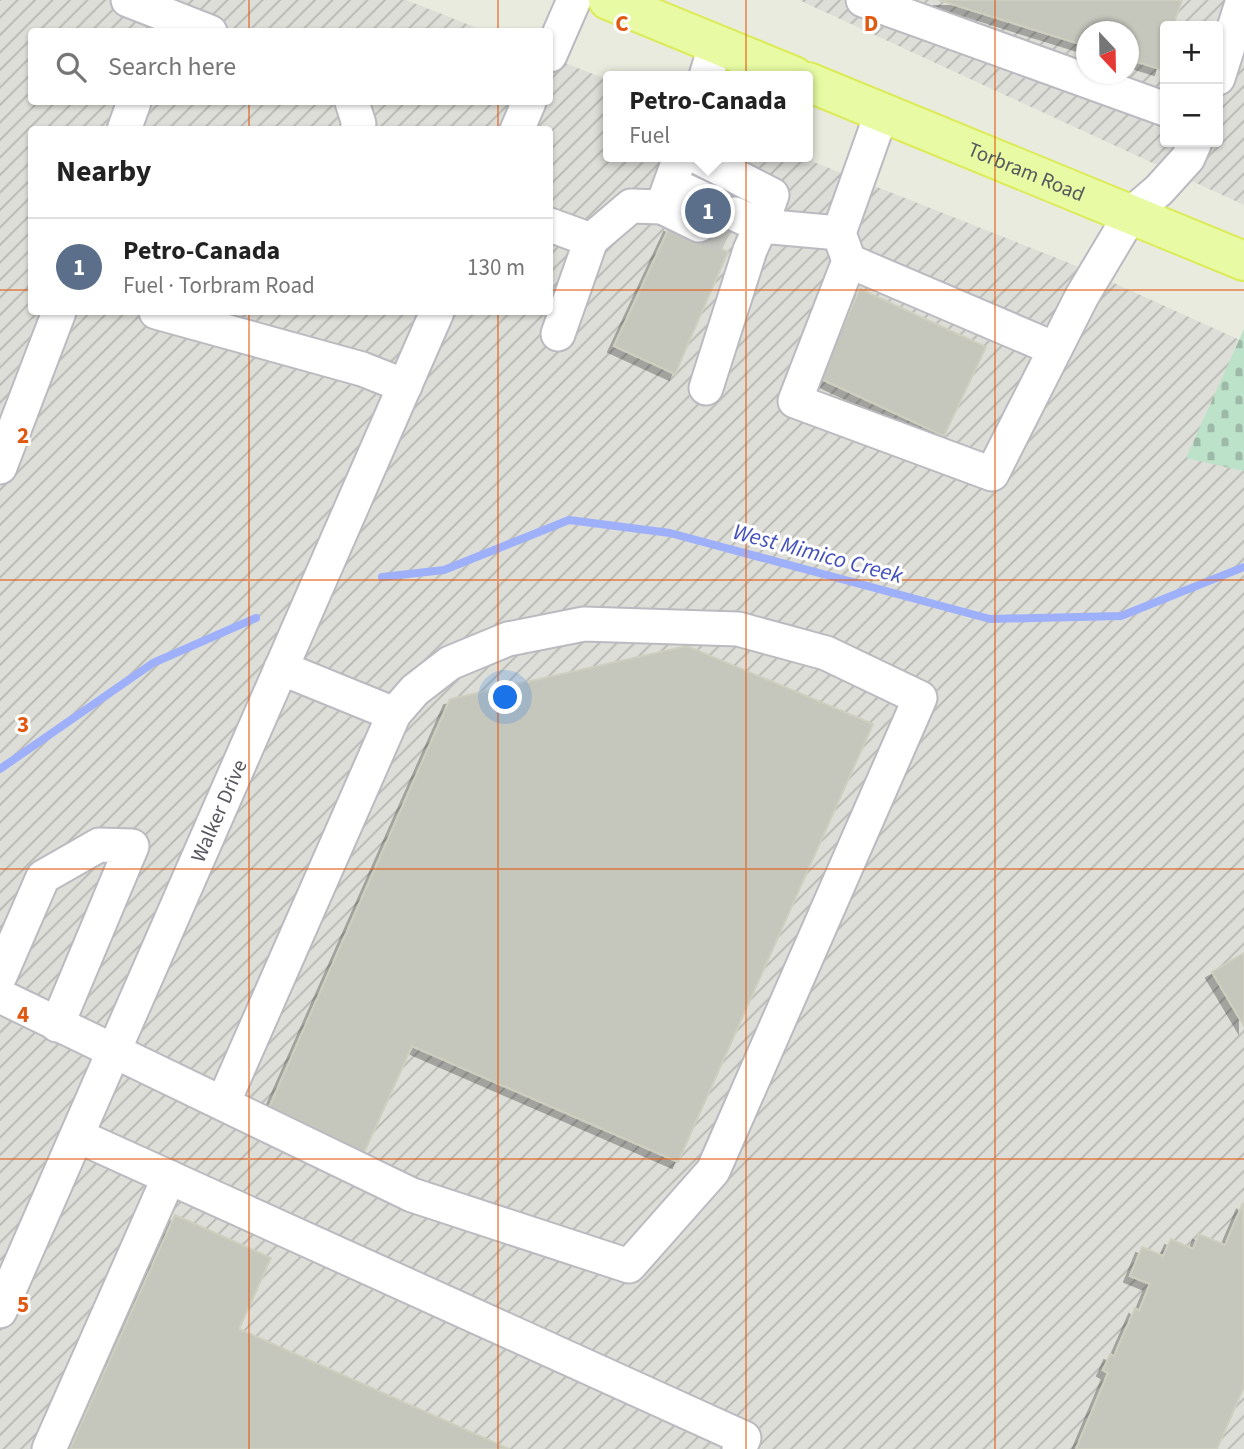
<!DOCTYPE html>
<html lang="en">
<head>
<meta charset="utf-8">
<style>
  :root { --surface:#fff; --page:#f6f6f6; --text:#222; --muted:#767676; --line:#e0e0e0; --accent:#0b8043 }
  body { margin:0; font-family:"Source Sans 3",sans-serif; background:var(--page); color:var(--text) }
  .controls { position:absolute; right:21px; top:21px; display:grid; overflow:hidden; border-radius:7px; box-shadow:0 2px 5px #0004 }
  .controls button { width:63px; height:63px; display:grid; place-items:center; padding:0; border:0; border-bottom:2px solid var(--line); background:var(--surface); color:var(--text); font:35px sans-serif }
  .compass { position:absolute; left:1076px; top:21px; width:63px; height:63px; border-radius:50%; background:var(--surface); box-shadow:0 2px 5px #0004; rotate:158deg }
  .you { position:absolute; left:506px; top:698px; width:24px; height:24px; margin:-18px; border:5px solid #fff; border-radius:50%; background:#1a73e8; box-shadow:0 0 0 10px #1a73e833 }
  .badge { display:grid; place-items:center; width:46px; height:46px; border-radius:50%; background:var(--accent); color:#fff; font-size:23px; font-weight:700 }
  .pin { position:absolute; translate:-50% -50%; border:4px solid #fff; box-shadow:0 2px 7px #0006 }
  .popup { position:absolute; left:603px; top:71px; width:210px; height:91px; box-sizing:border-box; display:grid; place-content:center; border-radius:7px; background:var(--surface); filter:drop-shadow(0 2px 5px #0005); font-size:23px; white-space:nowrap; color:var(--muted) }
  .popup b { font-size:26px; color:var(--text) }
  .popup::after { content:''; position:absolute; left:50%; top:100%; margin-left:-14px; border:14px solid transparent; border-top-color:var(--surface) }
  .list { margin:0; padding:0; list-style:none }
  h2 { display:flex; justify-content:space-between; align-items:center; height:91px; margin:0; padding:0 28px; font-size:30px }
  h2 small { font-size:23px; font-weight:400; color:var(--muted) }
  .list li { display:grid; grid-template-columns:46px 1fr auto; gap:21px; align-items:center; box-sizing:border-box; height:98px; padding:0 28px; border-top:2px solid var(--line) }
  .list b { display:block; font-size:26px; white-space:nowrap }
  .list p { margin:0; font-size:23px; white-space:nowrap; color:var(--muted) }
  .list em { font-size:23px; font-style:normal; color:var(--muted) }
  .icon { flex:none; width:38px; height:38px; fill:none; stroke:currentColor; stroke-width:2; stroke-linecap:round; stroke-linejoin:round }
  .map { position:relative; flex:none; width:1244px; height:1449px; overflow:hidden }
  .search { position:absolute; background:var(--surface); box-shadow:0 2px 5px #0004; left:28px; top:28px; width:525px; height:77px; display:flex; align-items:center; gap:18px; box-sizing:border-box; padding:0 24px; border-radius:7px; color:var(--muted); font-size:26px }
  .panel { position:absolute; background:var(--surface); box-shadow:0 2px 5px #0004; left:28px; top:126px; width:525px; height:189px; border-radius:7px }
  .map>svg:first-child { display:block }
  .industrial { fill:url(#industrial-furrows); fill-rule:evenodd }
  .cemetery { fill:url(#cemetery-stones) }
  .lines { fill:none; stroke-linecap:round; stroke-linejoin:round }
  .stream { stroke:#9fb0fb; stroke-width:8 }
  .building { fill:#c5c6bc; stroke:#cecfbe; stroke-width:2; filter:url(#shadow) }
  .minor-tunnel { stroke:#c5c6bf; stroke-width:33; stroke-dasharray:33 17; stroke-linecap:butt }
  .minor-casing { stroke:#babac1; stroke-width:37 }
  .major-casing { stroke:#dceb58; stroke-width:42 }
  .minor { stroke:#fff; stroke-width:33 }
  .major { stroke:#e8fba4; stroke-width:38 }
  .grid { fill:none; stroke:#e15910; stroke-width:2; stroke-opacity:0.55 }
  .labels { text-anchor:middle; stroke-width:6; stroke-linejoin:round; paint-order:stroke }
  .street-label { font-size:21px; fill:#585960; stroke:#fff }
  .water-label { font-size:23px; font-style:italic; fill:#4451bc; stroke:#fff }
  .grid-label { font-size:23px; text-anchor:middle; font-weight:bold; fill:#e15910; stroke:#fff; stroke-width:6; stroke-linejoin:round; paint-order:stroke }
</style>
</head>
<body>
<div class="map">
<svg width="1244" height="1449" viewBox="0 0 1244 1449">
  <defs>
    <pattern id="industrial-furrows" width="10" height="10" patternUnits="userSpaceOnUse" patternTransform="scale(1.75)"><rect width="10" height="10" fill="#ddded7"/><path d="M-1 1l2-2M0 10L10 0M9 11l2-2" fill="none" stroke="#b6b7b2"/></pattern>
    <pattern id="cemetery-stones" width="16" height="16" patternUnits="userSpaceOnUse" patternTransform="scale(1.75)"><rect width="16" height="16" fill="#bce2ca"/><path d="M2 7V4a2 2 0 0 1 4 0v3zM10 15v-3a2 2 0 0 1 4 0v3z" fill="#9cbaa7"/></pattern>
    <filter id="shadow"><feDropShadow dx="-6" dy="6" stdDeviation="0" flood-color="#0004"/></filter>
  </defs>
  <rect width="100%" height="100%" fill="#e9ebdf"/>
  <!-- industrial -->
  <g class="industrial">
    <path d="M 0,0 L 406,0 L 485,31 L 32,32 L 32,102 L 550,102 L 550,57 L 608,80 L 608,157 L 801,157 L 1074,265 L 1244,342 L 1244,1449 L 0,1449 ZM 32,130 L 550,130 L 550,312 L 32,312 Z"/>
    <path d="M 799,0 L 1244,0 L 1244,205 ZM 1165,26 L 1218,26 L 1218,142 L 1165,142 ZM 1086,32 L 1128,32 L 1128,74 L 1086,74 Z"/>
  </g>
  <!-- cemetery -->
  <path class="cemetery" d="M 1244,329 L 1244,471 L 1186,458 Z"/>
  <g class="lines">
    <!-- stream -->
    <g class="stream">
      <path d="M 382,577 L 444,570 L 569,520 L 670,533 L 990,619 L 1121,616 L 1244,567"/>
      <path d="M 0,769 L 153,663 L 256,618"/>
    </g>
  </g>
  <!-- building -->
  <g class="building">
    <path d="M 939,0 L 1182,0 L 1173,26 L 1165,26 L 1165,53 L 1160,69 L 1128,59 L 1128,32 L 1086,32 L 1086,46 Z"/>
    <path d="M 670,226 L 728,252 L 675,374 L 614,346 Z"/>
    <path d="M 860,289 L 986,347 L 944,436 L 819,378 Z"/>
    <path d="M 687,646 L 873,724 L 678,1162 L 412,1046 L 364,1153 L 268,1110 L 450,699 Z"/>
    <path d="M 1244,953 L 1244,1026 L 1212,972 Z"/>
    <path d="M 1243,1203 L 1244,1387 L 1217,1449 L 1076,1449 L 1108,1373 L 1103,1370 L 1110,1354 L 1114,1356 L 1135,1308 L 1139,1311 L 1150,1284 L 1130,1276 L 1142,1247 L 1163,1256 L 1171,1239 L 1193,1249 L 1199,1234 L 1225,1245 Z"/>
    <path d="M 175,1215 L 271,1258 L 239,1329 L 509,1449 L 70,1449 Z"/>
  </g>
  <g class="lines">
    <!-- minor-tunnel -->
    <path class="minor-tunnel" d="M 699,225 L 727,239"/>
    <!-- minor casing -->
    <g class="minor-casing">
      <g id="minor">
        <path d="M 128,0 L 210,32"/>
        <path d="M 863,0 L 1165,109"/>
        <path d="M 550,55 L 574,0"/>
        <path d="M 706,76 L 716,44"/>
        <path d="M 1218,78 L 1243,0"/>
        <path d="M 352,102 L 359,124 L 357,130"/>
        <path d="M 882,112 L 839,233 L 849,261 L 795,401 L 992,474 L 1082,296 L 1131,214 L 1159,190 L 1188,158 L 1195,142"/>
        <path d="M 124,130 L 134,102"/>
        <path d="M 517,130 L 529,102"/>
        <path d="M 698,157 L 772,195 L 761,226 L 735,214"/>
        <path d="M 671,184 L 710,202"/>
        <path d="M 662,207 L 699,225"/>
        <path d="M 550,225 L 591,240 L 631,206 L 662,207 L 680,157"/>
        <path d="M 849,261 L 1055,349"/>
        <path d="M 156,312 L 362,369 L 405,386"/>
        <path d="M 558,334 L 591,240"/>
        <path d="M 706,388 L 750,250 L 761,226 L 839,233"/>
        <path d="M 0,467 L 59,312"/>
        <path d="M 0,976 L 43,877 L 99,845 L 132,846 L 57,1025"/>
        <path d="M 0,996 L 412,1195 L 629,1266 L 713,1171 L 920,698 L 826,653 L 738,629 L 584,624 L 508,639 L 450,663 L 415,690 L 394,714 L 281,668"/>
        <path d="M 223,1103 L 394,714"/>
        <path d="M 78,1136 L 744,1438 L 739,1449"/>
        <path id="s1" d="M 0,1311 L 437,312"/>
        <path d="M 49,1449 L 169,1177"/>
      </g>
    </g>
    <!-- major casing -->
    <g class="major-casing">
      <g id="major">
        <path d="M 608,0 L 794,76"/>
        <path id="s2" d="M 808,82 L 1244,261"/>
      </g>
    </g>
    <!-- minor -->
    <use href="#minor" class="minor"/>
    <!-- major -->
    <use href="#major" class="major"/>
  </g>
  <!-- grid -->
  <path class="grid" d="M 249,0 L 249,32M 498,0 L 498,32M 746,0 L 746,1449M 995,0 L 995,1449M 249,102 L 249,130M 498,102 L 498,130M 0,290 L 32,290M 550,290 L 1244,290M 249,312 L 249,1449M 498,312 L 498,1449M 0,580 L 1244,580M 0,869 L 1244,869M 0,1159 L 1244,1159"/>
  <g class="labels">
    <!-- street labels -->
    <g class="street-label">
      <text dy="7" stroke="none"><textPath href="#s2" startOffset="236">Torbram Road</textPath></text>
      <text dy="7" stroke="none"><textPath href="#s1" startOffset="546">Walker Drive</textPath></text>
    </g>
    <!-- water labels -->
    <g class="water-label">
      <text transform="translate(818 553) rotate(15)" y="8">West Mimico Creek</text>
    </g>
  </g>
  <g class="grid-label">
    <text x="622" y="31">C</text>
    <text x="871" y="31">D</text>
    <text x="23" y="443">2</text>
    <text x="23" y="732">3</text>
    <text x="23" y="1022">4</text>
    <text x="23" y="1312">5</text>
  </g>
</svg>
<div class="controls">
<button>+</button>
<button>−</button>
</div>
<svg class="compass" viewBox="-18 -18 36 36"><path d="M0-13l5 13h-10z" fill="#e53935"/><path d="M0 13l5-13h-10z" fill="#767676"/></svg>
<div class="you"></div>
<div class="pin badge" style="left:708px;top:211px;background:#5c6f8a">1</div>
<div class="popup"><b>Petro-Canada</b>Fuel</div>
<div class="search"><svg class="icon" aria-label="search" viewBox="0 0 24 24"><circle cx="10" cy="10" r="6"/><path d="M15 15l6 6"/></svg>Search here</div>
<section class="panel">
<h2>Nearby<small></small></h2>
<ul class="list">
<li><span class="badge" style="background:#5c6f8a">1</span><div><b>Petro-Canada</b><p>Fuel · Torbram Road</p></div><em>130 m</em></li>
</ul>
</section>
</div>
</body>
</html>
